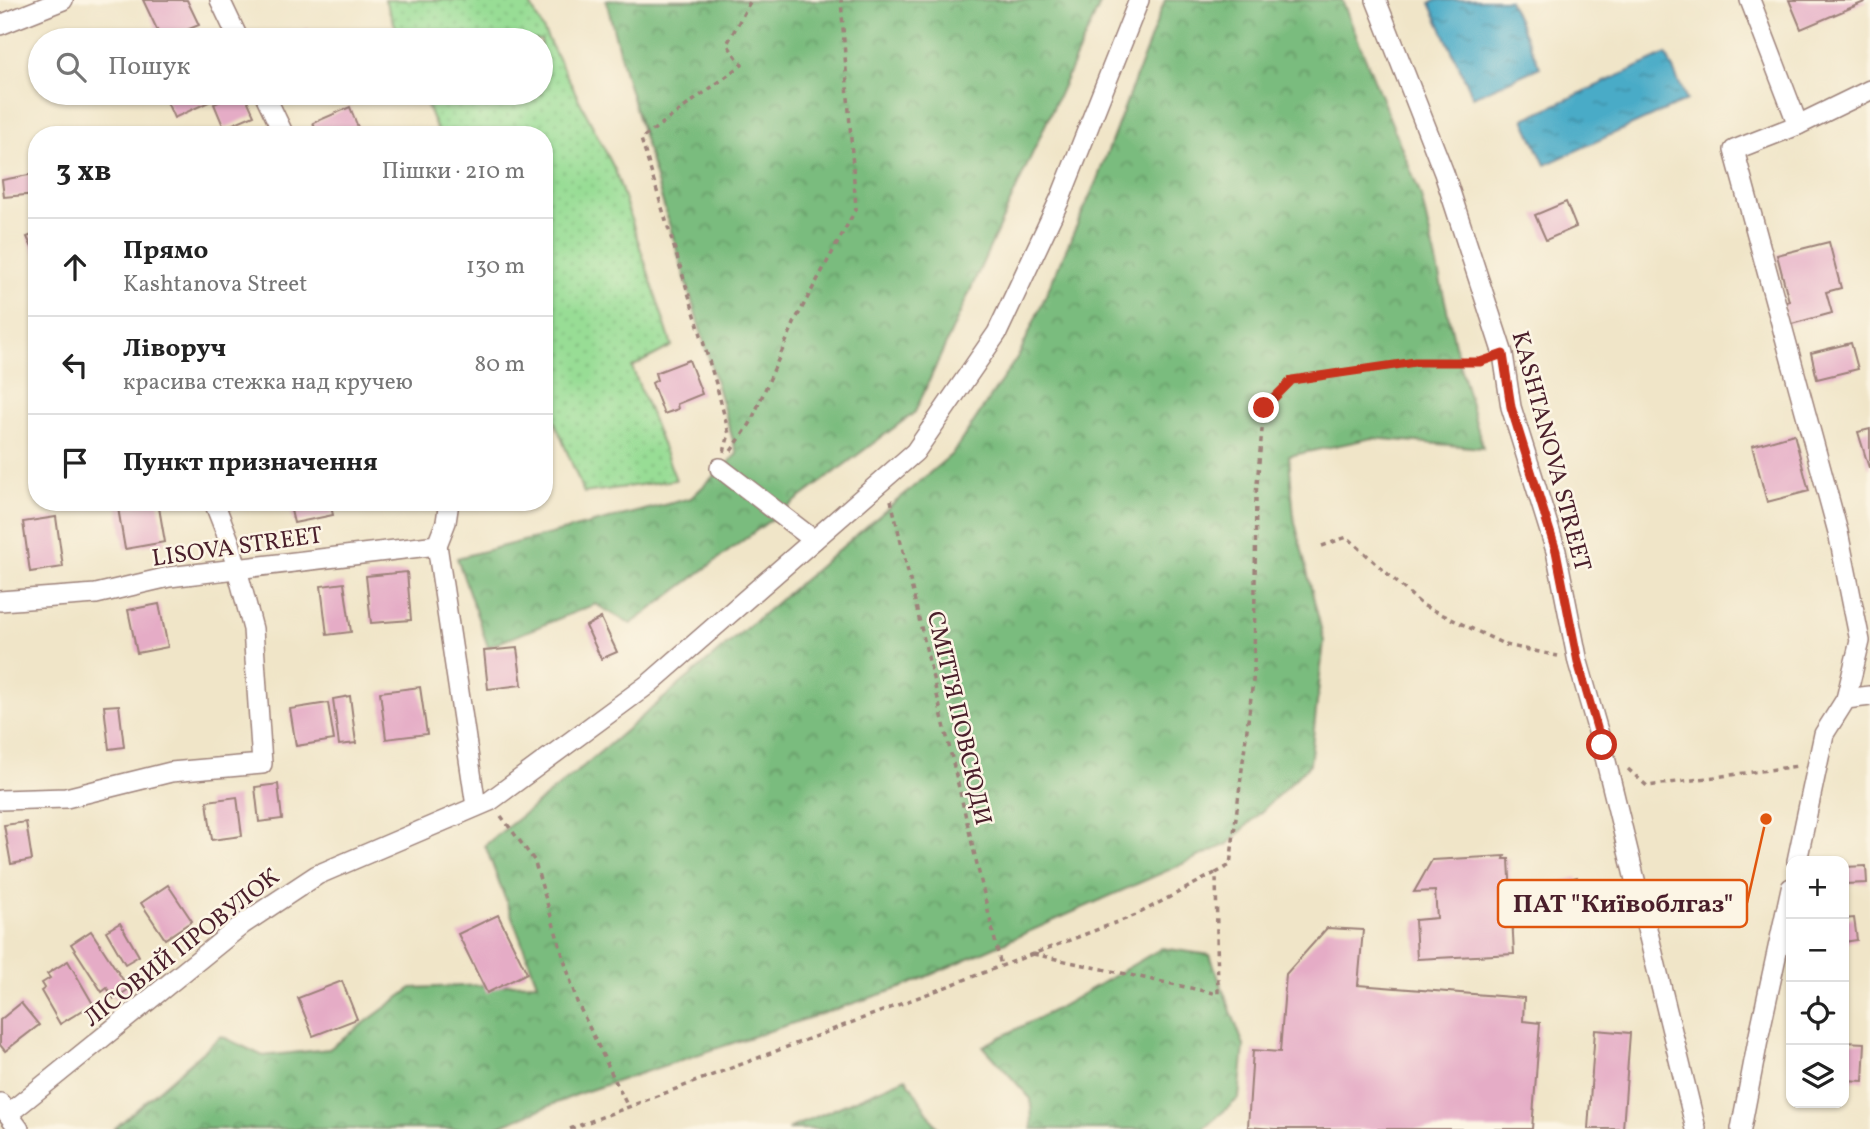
<!DOCTYPE html>
<html lang="uk">
<head>
<meta charset="utf-8">
<style>
  :root { --surface:#fff; --page:#f2f2f2; --text:#222; --muted:#767676; --line:#e0e0e0 }
  body { margin:0; font-family:Vollkorn,serif; background:var(--page); color:var(--text) }
  .controls { position:absolute; right:21px; bottom:21px; display:grid; overflow:hidden; border-radius:14px; box-shadow:0 2px 5px #0004 }
  .controls button { width:63px; height:63px; display:grid; place-items:center; padding:0; border:0; border-bottom:2px solid var(--line); background:var(--surface); color:var(--text); font:35px sans-serif }
  .stop { position:absolute; width:21px; height:21px; margin:-16px; border:5px solid #c8321e; border-radius:50%; background:#fff }
  .stop.end { background:#c8321e; border-color:#fff; box-shadow:0 2px 7px #0008 }
  .list { margin:0; padding:0; list-style:none }
  h2 { display:flex; justify-content:space-between; align-items:center; height:91px; margin:0; padding:0 28px; font-size:30px }
  h2 small { font-size:23px; font-weight:400; color:var(--muted) }
  .list li { display:grid; grid-template-columns:46px 1fr auto; gap:21px; align-items:center; box-sizing:border-box; height:98px; padding:0 28px; border-top:2px solid var(--line) }
  .list b { display:block; font-size:26px; white-space:nowrap }
  .list p { margin:0; font-size:23px; white-space:nowrap; color:var(--muted) }
  .list em { font-size:23px; font-style:normal; color:var(--muted) }
  .icon { flex:none; width:38px; height:38px; fill:none; stroke:currentColor; stroke-width:2; stroke-linecap:round; stroke-linejoin:round }
  .map { position:relative; flex:none; width:1870px; height:1129px; overflow:hidden }
  .search { position:absolute; background:var(--surface); box-shadow:0 2px 5px #0004; left:28px; top:28px; width:525px; height:77px; display:flex; align-items:center; gap:18px; box-sizing:border-box; padding:0 24px; border-radius:38px; color:var(--muted); font-size:26px }
  .panel { position:absolute; background:var(--surface); box-shadow:0 2px 5px #0004; left:28px; top:126px; width:525px; height:385px; border-radius:28px }
  .map>svg:first-child { display:block }
  .grass { fill:url(#grass-dots); stroke:#717e60; stroke-width:2 }
  .forest { fill:url(#forest-crowns); stroke:#626e54; stroke-width:2 }
  .water { fill:url(#water-ripples); stroke:#496579; stroke-width:2 }
  .building { fill:#e5acc6 }
  .lines { fill:none; stroke-linecap:round; stroke-linejoin:round }
  .minor-casing { stroke:#9d827a; stroke-width:22 }
  .path { stroke:#9d827a; stroke-width:3.5; stroke-dasharray:5 5; stroke-linecap:butt }
  .minor { stroke:#fff; stroke-width:19 }
  .route { stroke:#c8321e; stroke-width:9 }
  .labels { text-anchor:middle; stroke-width:5; stroke-linejoin:round; paint-order:stroke }
  .street-label { font-size:24px; fill:#4a1f2b; stroke:#fcf5e5 }
  .leader { fill:none; stroke:#e0560e; stroke-width:2.5 }
  .callout-dot { fill:#e0560e; stroke:#fcf5e5; stroke-width:2.5 }
  .callout { fill:#fcf5e5; stroke:#e0560e; stroke-width:2.5 }
  .callout-label { font-size:26px; text-anchor:middle; font-weight:bold; fill:#4a1f2b }
</style>
</head>
<body>
<div class="map">
<svg width="1870" height="1129" viewBox="0 0 1870 1129">
  <defs>
    <pattern id="grass-dots" width="8" height="8" patternUnits="userSpaceOnUse" patternTransform="scale(1.75)"><rect width="8" height="8" fill="#98dd95"/><path d="M2 2h.1M6 6h.1" fill="none" stroke="#84bd81" stroke-width="1.8" stroke-linecap="round"/></pattern>
    <pattern id="forest-crowns" width="20" height="18" patternUnits="userSpaceOnUse" patternTransform="scale(1.75)"><rect width="20" height="18" fill="#7abc7e"/><path d="M2 6a3 3 0 1 1 6 0M12 15a3 3 0 1 1 6 0" fill="none" stroke="#669867"/></pattern>
    <pattern id="water-ripples" width="26" height="14" patternUnits="userSpaceOnUse" patternTransform="scale(1.75)"><rect width="26" height="14" fill="#48abc7"/><path d="M2 4q2-2 4 0t4 0M15 11q2-2 4 0t4 0" fill="none" stroke="#3e8ba2"/></pattern>
  </defs>
  <rect width="100%" height="100%" fill="#fcf5e5"/>
  <filter id="ink" filterUnits="userSpaceOnUse"><feTurbulence type="fractalNoise" baseFrequency=".0143" numOctaves="2"/><feDisplacementMap in="SourceGraphic" scale="14" xChannelSelector="R" yChannelSelector="G"/><feConvolveMatrix kernelMatrix="1 2 1 2 8 2 1 2 1" color-interpolation-filters="sRGB"/></filter>
  <filter id="wash" filterUnits="userSpaceOnUse"><feTurbulence type="fractalNoise" baseFrequency=".00686" numOctaves="4" result="noise"/><feDisplacementMap in="SourceGraphic" scale="28" xChannelSelector="R" yChannelSelector="G"/><feGaussianBlur stdDeviation="1.57" result="paint"/><feColorMatrix in="noise" values="0 0 0 0 0 0 0 0 0 0 0 0 0 0 0 0 0 1.4 0 .05"/><feComposite in="paint" operator="in"/></filter>
  <g filter="url(#wash)">
    <rect width="100%" height="100%" fill="#f0e5c8"/>
    <!-- grass -->
    <path class="grass" d="M 385,0 L 528,0 L 615,170 L 672,346 L 632,367 L 676,480 L 584,493 L 544,396 L 544,135 L 439,135 L 422,93 L 541,93 L 541,40 L 401,40 Z"/>
    <!-- forest -->
    <g class="forest">
      <path d="M 606,0 L 1102,0 L 915,412 L 631,624 L 595,604 L 488,647 L 457,558 L 691,498 L 737,454 L 625,74 Z"/>
      <path d="M 1165,0 L 1342,0 L 1421,196 L 1459,362 L 1483,448 L 1372,438 L 1289,456 L 1294,518 L 1324,641 L 1310,764 L 1228,844 L 903,987 L 581,1093 L 492,1129 L 114,1129 L 221,1036 L 263,1056 L 329,1049 L 412,988 L 537,983 L 485,845 L 579,770 L 952,454 L 1020,353 L 1096,182 Z"/>
      <path d="M 1162,948 L 1210,955 L 1244,1046 L 1239,1098 L 1203,1129 L 1032,1129 L 1031,1099 L 983,1046 L 1060,1007 Z"/>
      <path d="M 906,1078 L 938,1129 L 788,1129 Z"/>
    </g>
    <!-- water -->
    <g class="water">
      <path d="M 1437,0 L 1509,0 L 1540,67 L 1473,97 L 1430,3 Z"/>
      <path d="M 1666,54 L 1687,100 L 1545,165 L 1524,119 Z"/>
    </g>
    <g id="blocks">
      <!-- building -->
      <g class="building">
        <path d="M 143,0 L 187,0 L 199,25 L 162,40 Z"/>
        <path d="M 1789,0 L 1869,0 L 1801,29 Z"/>
        <path d="M 308,28 L 314,40 L 283,40 Z"/>
        <path d="M 163,93 L 207,93 L 211,101 L 174,118 Z"/>
        <path d="M 239,93 L 244,93 L 254,115 L 224,128 L 214,104 Z"/>
        <path d="M 350,107 L 361,135 L 318,135 L 313,123 Z"/>
        <path d="M 34,174 L 36,194 L 4,197 L 2,180 Z"/>
        <path d="M 1566,202 L 1576,227 L 1546,240 L 1535,215 Z"/>
        <path d="M 37,233 L 37,258 L 27,237 Z"/>
        <path d="M 1829,242 L 1841,288 L 1826,292 L 1832,313 L 1788,325 L 1782,303 L 1789,301 L 1777,255 Z"/>
        <path d="M 1851,343 L 1858,369 L 1817,379 L 1811,353 Z"/>
        <path d="M 689,360 L 702,394 L 677,404 L 678,409 L 664,414 L 652,383 L 657,380 L 655,373 Z"/>
        <path d="M 1870,429 L 1870,468 L 1869,468 L 1858,432 Z"/>
        <path d="M 1794,434 L 1809,491 L 1767,502 L 1752,446 Z"/>
        <path d="M 117,502 L 158,502 L 165,542 L 125,549 Z"/>
        <path d="M 289,502 L 330,502 L 333,515 L 294,523 Z"/>
        <path d="M 56,517 L 63,567 L 30,572 L 23,522 Z"/>
        <path d="M 407,572 L 411,620 L 371,623 L 366,576 Z"/>
        <path d="M 344,583 L 351,632 L 327,635 L 321,586 Z"/>
        <path d="M 159,604 L 168,647 L 137,653 L 128,610 Z"/>
        <path d="M 601,618 L 617,652 L 601,659 L 586,626 Z"/>
        <path d="M 517,648 L 522,685 L 488,689 L 484,651 Z"/>
        <path d="M 420,687 L 427,734 L 386,739 L 380,692 Z"/>
        <path d="M 350,696 L 356,743 L 339,745 L 333,699 Z"/>
        <path d="M 328,703 L 334,740 L 296,746 L 290,709 Z"/>
        <path d="M 119,705 L 124,747 L 109,749 L 104,706 Z"/>
        <path d="M 278,784 L 282,819 L 259,822 L 255,787 Z"/>
        <path d="M 237,797 L 242,836 L 212,840 L 207,801 Z"/>
        <path d="M 26,822 L 32,860 L 11,864 L 4,825 Z"/>
        <path d="M 1505,856 L 1504,859 L 1509,859 L 1514,954 L 1417,959 L 1415,920 L 1437,918 L 1435,891 L 1414,892 L 1432,860 Z"/>
        <path d="M 1866,866 L 1867,883 L 1844,884 L 1844,867 Z"/>
        <path d="M 1577,877 L 1587,918 L 1567,924 L 1562,903 L 1545,907 L 1541,890 L 1557,886 L 1556,883 Z"/>
        <path d="M 168,885 L 192,921 L 165,939 L 141,903 Z"/>
        <path d="M 498,915 L 527,973 L 487,993 L 458,934 Z"/>
        <path d="M 1854,918 L 1857,940 L 1844,942 L 1844,919 Z"/>
        <path d="M 120,923 L 139,956 L 125,964 L 106,931 Z"/>
        <path d="M 1327,928 L 1363,930 L 1358,985 L 1524,998 L 1523,1021 L 1540,1023 L 1532,1129 L 1275,1129 L 1248,1127 L 1253,1050 L 1280,1052 L 1286,974 Z"/>
        <path d="M 91,931 L 129,989 L 114,999 L 107,988 L 102,992 L 71,944 Z"/>
        <path d="M 68,961 L 93,1004 L 60,1024 L 41,991 L 45,988 L 42,983 L 50,978 L 47,974 Z"/>
        <path d="M 342,981 L 357,1019 L 313,1036 L 298,998 Z"/>
        <path d="M 21,1003 L 39,1025 L 5,1051 L 0,1045 L 0,1020 Z"/>
        <path d="M 1595,1030 L 1630,1033 L 1623,1129 L 1588,1129 Z"/>
        <path d="M 1844,1042 L 1865,1043 L 1863,1081 L 1844,1080 Z"/>
      </g>
    </g>
  </g>
  <g filter="url(#ink)">
    <use href="#blocks" fill-opacity="0" stroke="#9d827a" stroke-width="2"/>
    <g class="lines">
      <!-- minor casing -->
      <g class="minor-casing">
        <g id="minor">
          <path d="M 220,0 L 239,40"/>
          <path d="M 1376,0 L 1444,173 L 1503,354 L 1511,407 L 1556,551 L 1578,662 L 1602,745 L 1696,1129"/>
          <path d="M 1750,0 L 1798,125 L 1734,150 L 1838,532 L 1860,641 L 1846,699"/>
          <path d="M 0,25 L 63,0"/>
          <path d="M 264,93 L 284,135"/>
          <path d="M 1798,125 L 1870,90"/>
          <path d="M 720,468 L 814,540"/>
          <path d="M 437,545 L 476,806"/>
          <path d="M 0,601 L 96,594 L 169,577 L 437,545 L 446,522 L 449,502"/>
          <path d="M 0,800 L 66,798 L 171,772 L 262,764 L 253,629 L 230,543 L 214,502"/>
          <path d="M 1797,861 L 1824,734 L 1846,699 L 1870,696"/>
          <path d="M 0,1103 L 8,1114 L 243,924 L 317,875 L 490,801 L 650,683 L 915,452 L 997,333 L 1060,199 L 1139,0"/>
          <path d="M 8,1114 L 19,1129"/>
          <path d="M 1741,1129 L 1759,1035 L 1791,888"/>
        </g>
      </g>
      <!-- path -->
      <g class="path">
        <path d="M 731,451 L 750,424 L 796,319 L 856,209 L 841,0"/>
        <path d="M 724,452 L 729,434 L 717,387 L 641,139 L 742,65 L 727,44 L 751,0"/>
        <path d="M 891,500 L 1001,966"/>
        <path d="M 1322,546 L 1347,537 L 1422,605 L 1506,645 L 1558,656"/>
        <path d="M 1628,769 L 1647,786 L 1798,766"/>
        <path d="M 501,816 L 534,860 L 577,1002 L 628,1107"/>
        <path d="M 1033,954 L 1218,994 L 1216,873 L 1230,865 L 1254,673 L 1256,495 L 1264,408 L 1292,380 L 1415,362 L 1484,360"/>
        <path d="M 570,1129 L 1136,915 L 1215,873"/>
      </g>
      <!-- minor -->
      <use href="#minor" class="minor"/>
    </g>
  </g>
  <g class="lines" filter="url(#ink)">
    <!-- route -->
    <path class="route" d="M 1264,408 L 1292,380 L 1415,362 L 1480,362 L 1503,354 L 1511,407 L 1556,551 L 1578,662 L 1602,745"/>
  </g>
  <g class="labels">
    <!-- street labels -->
    <g class="street-label">
      <text transform="translate(1552 451) rotate(75)" y="8">KASHTANOVA STREET</text>
      <text transform="translate(237 546) rotate(-8)" y="8">LISOVA STREET</text>
      <text transform="translate(960 718) rotate(77)" y="8">СМІТТЯ ПОВСЮДИ</text>
      <text transform="translate(181 947) rotate(-38)" y="8">ЛІСОВИЙ ПРОВУЛОК</text>
    </g>
  </g>
  <!-- callouts -->
  <path class="leader" d="M1766 819L1747 903"/>
  <circle class="callout-dot" cx="1766" cy="819" r="7"/>
  <rect class="callout" x="1498" y="880" width="249" height="47" rx="7"/>
  <g class="callout-label">
    <text x="1623" y="912">ПАТ "Київоблгаз"</text>
  </g>
</svg>
<div class="controls">
<button>+</button>
<button>−</button>
<button><svg class="icon" aria-label="locate" viewBox="0 0 24 24"><circle cx="12" cy="12" r="6"/><path d="M12 2v4M12 18v4M2 12h4M18 12h4"/></svg></button>
<button><svg class="icon" aria-label="layers" viewBox="0 0 24 24"><path d="M12 4l9 5-9 5-9-5zM3 14l9 5 9-5"/></svg></button>
</div>
<div class="stop" style="left:1602px;top:745px"></div>
<div class="stop end" style="left:1264px;top:408px"></div>
<div class="search"><svg class="icon" aria-label="search" viewBox="0 0 24 24"><circle cx="10" cy="10" r="6"/><path d="M15 15l6 6"/></svg>Пошук</div>
<section class="panel">
<h2>3 хв<small>Пішки · 210 m</small></h2>
<ul class="list">
<li><svg class="icon" aria-label="ahead" viewBox="0 0 24 24"><path d="M12 20V5M6 11l6-6 6 6"/></svg><div><b>Прямо</b><p>Kashtanova Street</p></div><em>130 m</em></li>
<li><svg class="icon" aria-label="left" viewBox="0 0 24 24"><path d="M17 20v-9H6M10 6l-5 5 5 5"/></svg><div><b>Ліворуч</b><p>красива стежка над кручею</p></div><em>80 m</em></li>
<li><svg class="icon" aria-label="arrive" viewBox="0 0 24 24"><path d="M6 21V4h12l-3 4 3 4H6"/></svg><div><b>Пункт призначення</b></div></li>
</ul>
</section>
</div>
</body>
</html>
